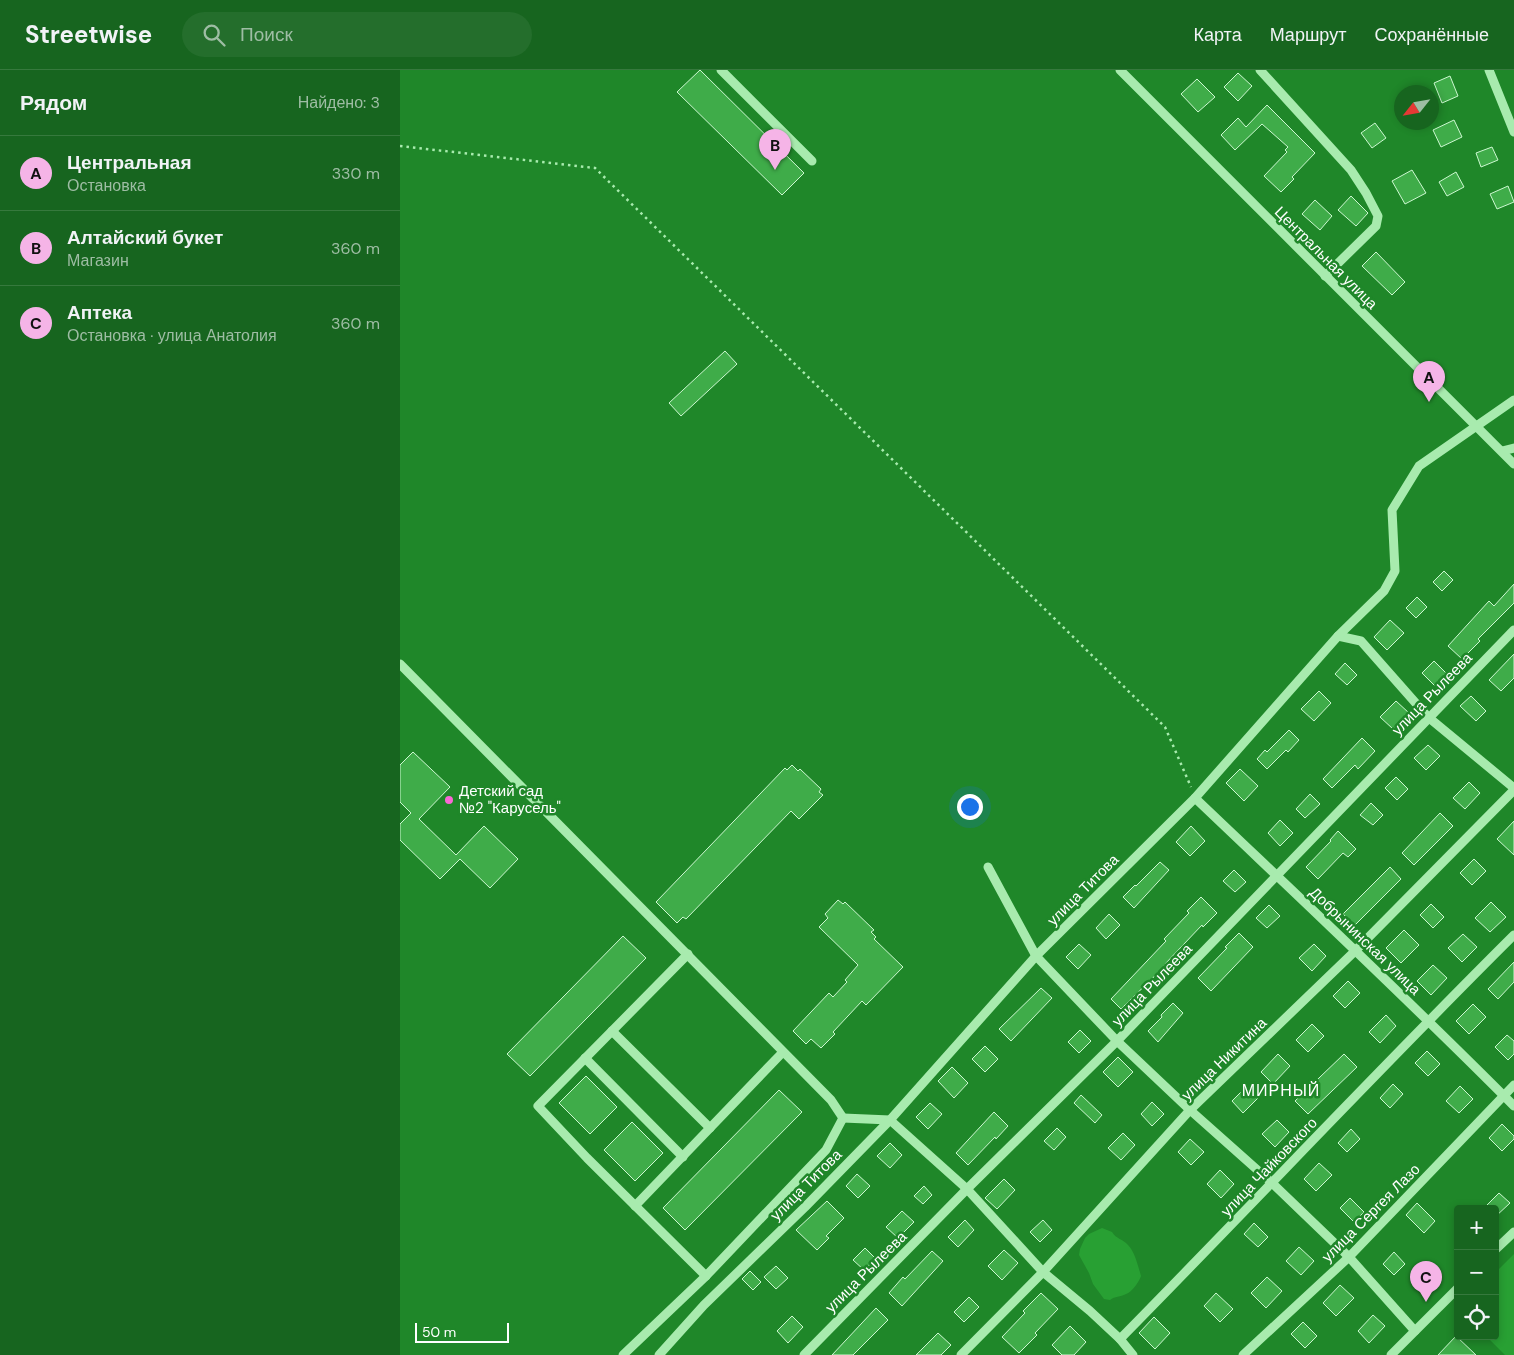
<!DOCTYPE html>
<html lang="ru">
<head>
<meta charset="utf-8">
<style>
  :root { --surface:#17651f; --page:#246e2c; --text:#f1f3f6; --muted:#9ebda4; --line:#36793d; --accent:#f5b4e7 }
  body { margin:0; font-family:"DM Sans",sans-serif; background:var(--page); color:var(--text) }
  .controls { position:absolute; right:15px; bottom:15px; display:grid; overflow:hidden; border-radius:5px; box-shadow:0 2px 8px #0003 }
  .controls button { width:45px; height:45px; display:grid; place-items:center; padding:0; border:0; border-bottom:1px solid var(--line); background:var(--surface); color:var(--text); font:25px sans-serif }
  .compass { position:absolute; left:994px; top:15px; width:45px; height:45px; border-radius:50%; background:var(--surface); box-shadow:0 2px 8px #0003; rotate:239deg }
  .scale { position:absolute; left:15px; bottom:12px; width:94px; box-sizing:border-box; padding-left:5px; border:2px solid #fff; border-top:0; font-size:14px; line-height:18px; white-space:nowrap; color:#fff; -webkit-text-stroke:4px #1f8729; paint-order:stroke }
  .you { position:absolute; left:569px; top:736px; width:18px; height:18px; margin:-12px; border:4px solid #fff; border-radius:50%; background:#1a73e8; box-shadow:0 0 0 8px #1a73e833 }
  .badge { display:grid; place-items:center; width:32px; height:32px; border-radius:50%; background:var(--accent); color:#111; font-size:16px; font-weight:700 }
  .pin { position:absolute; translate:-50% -41px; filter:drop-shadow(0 1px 2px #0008) }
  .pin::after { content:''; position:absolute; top:26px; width:18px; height:15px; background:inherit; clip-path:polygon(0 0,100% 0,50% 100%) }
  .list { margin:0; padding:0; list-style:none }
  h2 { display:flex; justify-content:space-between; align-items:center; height:65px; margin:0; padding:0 20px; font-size:21px }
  h2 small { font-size:16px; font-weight:400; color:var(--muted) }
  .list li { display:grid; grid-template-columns:32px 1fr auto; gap:15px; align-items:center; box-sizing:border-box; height:75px; padding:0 20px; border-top:1px solid var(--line) }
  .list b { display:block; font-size:19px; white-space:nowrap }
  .list p { margin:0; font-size:16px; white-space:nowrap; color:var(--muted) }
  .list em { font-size:16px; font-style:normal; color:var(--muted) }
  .icon { flex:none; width:28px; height:28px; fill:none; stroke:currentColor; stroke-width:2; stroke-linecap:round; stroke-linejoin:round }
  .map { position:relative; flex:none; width:1114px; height:1285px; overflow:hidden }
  header { display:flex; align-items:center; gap:30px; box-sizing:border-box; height:70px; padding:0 25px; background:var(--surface); border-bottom:1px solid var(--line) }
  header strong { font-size:24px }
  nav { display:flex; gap:28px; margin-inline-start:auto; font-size:18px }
  .search { width:350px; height:45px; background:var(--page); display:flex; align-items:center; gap:12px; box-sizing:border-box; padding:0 18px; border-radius:28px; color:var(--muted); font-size:19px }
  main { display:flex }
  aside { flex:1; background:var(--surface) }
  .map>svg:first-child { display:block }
  .green { fill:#28a033 }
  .building { fill:#3fac49; stroke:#cdf8d1 }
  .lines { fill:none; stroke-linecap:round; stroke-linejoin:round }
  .path { stroke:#a8ebae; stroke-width:2.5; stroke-dasharray:2.5 4; stroke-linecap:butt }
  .minor { stroke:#a8ebae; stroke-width:9 }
  .poi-dot { fill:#f968d5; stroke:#1f8729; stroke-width:2 }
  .labels { text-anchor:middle; stroke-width:5; stroke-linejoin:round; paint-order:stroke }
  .street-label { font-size:15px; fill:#fff; stroke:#1f8729 }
  .poi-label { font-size:15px; fill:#fff; stroke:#1f8729; text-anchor:start }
  .neighbourhood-label { font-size:16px; letter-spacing:1px; fill:#fff; stroke:#1f8729 }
</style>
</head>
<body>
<header>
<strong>Streetwise</strong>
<div class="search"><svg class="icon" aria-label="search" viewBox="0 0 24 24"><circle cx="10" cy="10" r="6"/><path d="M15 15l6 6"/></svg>Поиск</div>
<nav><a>Карта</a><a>Маршрут</a><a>Сохранённые</a></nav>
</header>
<main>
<aside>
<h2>Рядом<small>Найдено: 3</small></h2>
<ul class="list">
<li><span class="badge">A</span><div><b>Центральная</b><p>Остановка</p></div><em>330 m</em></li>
<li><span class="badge">B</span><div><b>Алтайский букет</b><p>Магазин</p></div><em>360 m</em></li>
<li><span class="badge">C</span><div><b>Аптека</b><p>Остановка · улица Анатолия</p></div><em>360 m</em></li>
</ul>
</aside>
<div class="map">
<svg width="1114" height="1285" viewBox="0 0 1114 1285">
  <rect width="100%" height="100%" fill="#1f8729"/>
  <!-- green -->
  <g class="green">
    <path d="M 702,1158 L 712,1162 C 716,1169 723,1169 728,1175 C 735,1182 738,1196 741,1206 C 739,1212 732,1222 726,1224 C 720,1227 715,1226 710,1230 L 704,1229 L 693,1214 L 689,1203 L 679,1185 L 680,1179 L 685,1168 L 689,1164 Z"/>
    <path d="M 1114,1184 L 1114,1285 L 1105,1285 L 1086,1266 L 1095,1266 L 1095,1203 Z"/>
  </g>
  <!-- building -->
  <g class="building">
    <path d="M 300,0 L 404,103 L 382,125 L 277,22 Z"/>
    <path d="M 838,3 L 852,16 L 838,31 L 824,17 Z"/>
    <path d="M 1050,6 L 1058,26 L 1042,33 L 1034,13 Z"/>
    <path d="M 797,9 L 815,27 L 798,42 L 781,24 Z"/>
    <path d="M 867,35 L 915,83 L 892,107 L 894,109 L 881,122 L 864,106 L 887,82 L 885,80 L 888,77 L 862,54 L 835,80 L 821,65 L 838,48 L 846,57 Z"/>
    <path d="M 1054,50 L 1062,67 L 1041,77 L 1033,60 Z"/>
    <path d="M 975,53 L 986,68 L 972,78 L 961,63 Z"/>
    <path d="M 1092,77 L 1098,90 L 1081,97 L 1076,83 Z"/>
    <path d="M 1012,100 L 1026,123 L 1005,134 L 992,111 Z"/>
    <path d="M 1056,102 L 1064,117 L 1047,126 L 1039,112 Z"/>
    <path d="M 1108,116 L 1114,132 L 1097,139 L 1090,124 Z"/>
    <path d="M 951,126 L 968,143 L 956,156 L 938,140 Z"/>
    <path d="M 915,130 L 932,146 L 920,160 L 902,144 Z"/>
    <path d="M 976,182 L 1005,212 L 992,225 L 962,196 Z"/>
    <path d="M 325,281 L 337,294 L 281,346 L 269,333 Z"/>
    <path d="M 1044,501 L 1053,510 L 1042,521 L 1033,512 Z"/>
    <path d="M 1114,514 L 1114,533 L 1078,569 L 1080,571 L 1062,589 L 1048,576 L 1089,531 L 1094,536 Z"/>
    <path d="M 1017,527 L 1027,537 L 1016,548 L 1006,538 Z"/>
    <path d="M 990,550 L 1004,563 L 987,580 L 974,567 Z"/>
    <path d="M 1114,584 L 1114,608 L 1101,621 L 1089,610 Z"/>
    <path d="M 1034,591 L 1047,604 L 1035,616 L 1022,603 Z"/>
    <path d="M 945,593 L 957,605 L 947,615 L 935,604 Z"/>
    <path d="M 919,621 L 931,633 L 914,651 L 901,639 Z"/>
    <path d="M 1071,626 L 1086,641 L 1076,651 L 1060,636 Z"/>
    <path d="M 996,631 L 1009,643 L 993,659 L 980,647 Z"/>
    <path d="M 889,660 L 899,670 L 888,682 L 886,680 L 867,699 L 857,689 L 865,680 L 867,682 Z"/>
    <path d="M 962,668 L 975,681 L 958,699 L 955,695 L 932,718 L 923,709 Z"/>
    <path d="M 1028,675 L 1040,686 L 1026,700 L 1014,688 Z"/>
    <path d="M 13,682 L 50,717 L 19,749 L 56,785 L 84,756 L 118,789 L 90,818 L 60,789 L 40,809 L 0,770 L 0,754 L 11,743 L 0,732 L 0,695 Z"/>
    <path d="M 392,695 L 398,701 L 400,699 L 421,719 L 419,722 L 423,725 L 399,749 L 391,741 L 286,849 L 283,847 L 277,853 L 256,832 L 257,831 L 385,698 L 387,700 Z"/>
    <path d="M 840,699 L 858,716 L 844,731 L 826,713 Z"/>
    <path d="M 996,707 L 1008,719 L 997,730 L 985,718 Z"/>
    <path d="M 1069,712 L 1080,723 L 1065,739 L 1053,728 Z"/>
    <path d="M 910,724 L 920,734 L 905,748 L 896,739 Z"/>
    <path d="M 971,733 L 983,745 L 973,755 L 960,745 Z"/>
    <path d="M 1040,743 L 1053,756 L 1014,795 L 1002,783 Z"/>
    <path d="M 880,750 L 893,763 L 880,776 L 868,763 Z"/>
    <path d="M 1114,751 L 1114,785 L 1097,769 Z"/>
    <path d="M 791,756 L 805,771 L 790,786 L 776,772 Z"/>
    <path d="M 938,761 L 956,779 L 948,787 L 943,783 L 918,809 L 906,797 L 931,771 L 930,770 Z"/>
    <path d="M 1074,789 L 1086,801 L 1072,815 L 1060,803 Z"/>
    <path d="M 760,792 L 769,800 L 734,838 L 723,827 L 735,815 L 736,816 Z"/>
    <path d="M 990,797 L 1001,809 L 955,855 L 943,844 Z"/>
    <path d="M 834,800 L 846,812 L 835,822 L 823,811 Z"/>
    <path d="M 801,827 L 817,843 L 803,857 L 802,855 L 765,894 L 766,895 L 721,939 L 711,929 L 766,871 L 764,869 L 789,843 L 787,841 Z"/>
    <path d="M 438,830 L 443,834 L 445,832 L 474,860 L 471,862 L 476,867 L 474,869 L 503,897 L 466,935 L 462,931 L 433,962 L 435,964 L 421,978 L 411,969 L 406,974 L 393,961 L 429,923 L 433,927 L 447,912 L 445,910 L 458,895 L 419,857 L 428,848 L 425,844 Z"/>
    <path d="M 1091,832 L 1106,847 L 1090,862 L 1075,848 Z"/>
    <path d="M 1031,834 L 1044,847 L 1033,858 L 1020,845 Z"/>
    <path d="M 869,835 L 880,846 L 867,858 L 856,848 Z"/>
    <path d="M 709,844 L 720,855 L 706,869 L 696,858 Z"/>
    <path d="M 1004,860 L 1019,875 L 1001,893 L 986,878 Z"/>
    <path d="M 839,863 L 853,877 L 811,921 L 798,908 L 827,878 L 825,877 Z"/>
    <path d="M 1063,864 L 1077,877 L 1062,892 L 1048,878 Z"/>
    <path d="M 223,866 L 246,888 L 130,1006 L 107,984 Z"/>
    <path d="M 679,874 L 691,885 L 678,899 L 666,887 Z"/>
    <path d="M 914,874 L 926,886 L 912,901 L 899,888 Z"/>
    <path d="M 1114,892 L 1114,912 L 1098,929 L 1088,919 Z"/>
    <path d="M 1033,895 L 1047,908 L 1031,925 L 1017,911 Z"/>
    <path d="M 948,911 L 960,923 L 945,938 L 933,926 Z"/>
    <path d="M 641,918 L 652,928 L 611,971 L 599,959 Z"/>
    <path d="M 773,933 L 783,943 L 758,972 L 748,961 L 762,947 L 761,945 Z"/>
    <path d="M 1073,934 L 1086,947 L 1069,964 L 1056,951 Z"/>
    <path d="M 986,945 L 996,956 L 980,973 L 969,962 Z"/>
    <path d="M 912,954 L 924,966 L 908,982 L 896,970 Z"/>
    <path d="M 680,960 L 691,971 L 679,983 L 668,972 Z"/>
    <path d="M 1107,965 L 1114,971 L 1114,984 L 1108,990 L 1095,977 Z"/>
    <path d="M 585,976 L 598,989 L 585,1002 L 572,989 Z"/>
    <path d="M 1027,981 L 1040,994 L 1028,1006 L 1015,993 Z"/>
    <path d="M 878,984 L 890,996 L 873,1014 L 861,1002 Z"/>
    <path d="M 944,984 L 957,997 L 908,1044 L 895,1031 Z"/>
    <path d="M 718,987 L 733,1002 L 718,1017 L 703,1002 Z"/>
    <path d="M 552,997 L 568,1013 L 554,1028 L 538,1011 Z"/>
    <path d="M 186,1006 L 217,1037 L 190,1064 L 159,1033 Z"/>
    <path d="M 993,1014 L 1003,1024 L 990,1038 L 980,1028 Z"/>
    <path d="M 847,1016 L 858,1028 L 843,1043 L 832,1031 Z"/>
    <path d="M 1060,1016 L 1073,1029 L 1059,1043 L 1046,1031 Z"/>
    <path d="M 379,1020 L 402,1042 L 285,1160 L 263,1138 Z"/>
    <path d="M 681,1025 L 702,1045 L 695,1053 L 674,1033 Z"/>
    <path d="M 752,1032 L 764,1044 L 752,1056 L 741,1044 Z"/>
    <path d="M 530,1033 L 542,1044 L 528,1059 L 516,1047 Z"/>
    <path d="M 594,1042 L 608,1056 L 596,1069 L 595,1067 L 568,1095 L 556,1083 Z"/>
    <path d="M 877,1050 L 889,1062 L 875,1077 L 862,1064 Z"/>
    <path d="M 232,1052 L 263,1083 L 235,1111 L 204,1080 Z"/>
    <path d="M 1102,1054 L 1114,1066 L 1114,1069 L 1102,1081 L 1089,1068 Z"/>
    <path d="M 657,1058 L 666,1067 L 654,1080 L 644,1071 Z"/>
    <path d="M 951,1059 L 960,1069 L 947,1082 L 938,1073 Z"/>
    <path d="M 723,1063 L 735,1075 L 721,1090 L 708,1078 Z"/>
    <path d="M 790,1069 L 804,1082 L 791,1095 L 778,1082 Z"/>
    <path d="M 490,1073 L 502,1085 L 490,1098 L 477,1086 Z"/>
    <path d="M 919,1093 L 932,1105 L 916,1121 L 904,1109 Z"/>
    <path d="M 820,1100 L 834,1114 L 821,1128 L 807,1114 Z"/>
    <path d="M 457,1104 L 470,1116 L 458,1128 L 446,1116 Z"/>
    <path d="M 604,1109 L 615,1120 L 597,1139 L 585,1128 Z"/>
    <path d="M 524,1116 L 532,1125 L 523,1134 L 514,1126 Z"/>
    <path d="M 1099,1123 L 1110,1133 L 1095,1147 L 1095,1139 L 1083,1139 Z"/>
    <path d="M 950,1128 L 964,1142 L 954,1152 L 940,1138 Z"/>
    <path d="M 427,1131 L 444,1148 L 426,1166 L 429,1168 L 417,1180 L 396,1160 Z"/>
    <path d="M 1017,1133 L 1035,1151 L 1024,1163 L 1006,1145 Z"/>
    <path d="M 502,1141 L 514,1152 L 498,1168 L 486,1157 Z"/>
    <path d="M 565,1150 L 574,1160 L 558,1177 L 548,1167 Z"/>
    <path d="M 643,1150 L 652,1160 L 640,1172 L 630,1162 Z"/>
    <path d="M 854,1153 L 868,1167 L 858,1177 L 844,1164 Z"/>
    <path d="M 899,1177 L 914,1191 L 901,1205 L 886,1191 Z"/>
    <path d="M 465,1178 L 476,1189 L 464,1200 L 453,1190 Z"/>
    <path d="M 604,1180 L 618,1193 L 602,1210 L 588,1196 Z"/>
    <path d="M 532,1181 L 543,1191 L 502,1236 L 489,1223 L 503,1207 L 505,1209 Z"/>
    <path d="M 994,1182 L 1005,1194 L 994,1205 L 983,1194 Z"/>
    <path d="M 1028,1195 L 1038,1205 L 1023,1220 L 1013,1210 Z"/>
    <path d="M 376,1196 L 388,1208 L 376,1219 L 364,1207 Z"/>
    <path d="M 350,1201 L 361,1212 L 353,1220 L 342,1209 Z"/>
    <path d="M 867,1207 L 882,1221 L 866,1238 L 851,1223 Z"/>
    <path d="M 940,1215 L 954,1228 L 936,1246 L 923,1233 Z"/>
    <path d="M 641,1223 L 658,1239 L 635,1263 L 637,1265 L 619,1283 L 602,1267 L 625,1243 L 623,1241 Z"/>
    <path d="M 816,1223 L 833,1239 L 820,1252 L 804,1236 Z"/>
    <path d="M 569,1227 L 579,1237 L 564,1252 L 554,1242 Z"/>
    <path d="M 476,1238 L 488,1250 L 453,1285 L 432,1285 Z"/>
    <path d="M 973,1245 L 985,1256 L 969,1273 L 958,1261 Z"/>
    <path d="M 392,1246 L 403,1257 L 388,1273 L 377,1261 Z"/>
    <path d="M 754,1247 L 770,1263 L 755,1279 L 739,1263 Z"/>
    <path d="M 903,1252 L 917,1266 L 905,1278 L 891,1264 Z"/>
    <path d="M 670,1256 L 686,1272 L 674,1285 L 662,1285 L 652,1275 Z"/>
    <path d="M 538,1263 L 551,1275 L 541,1285 L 516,1285 Z"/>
    <path d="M 1056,1266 L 1076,1285 L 1038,1285 Z"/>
  </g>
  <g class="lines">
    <!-- path -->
    <path class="path" d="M 0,76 L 195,98 L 765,657 L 791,717"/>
    <!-- minor -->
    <g class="minor">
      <path d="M 321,0 L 412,91"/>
      <path d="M 720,0 L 1114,394"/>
      <path d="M 860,0 L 951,100 L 966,123 L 978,146 L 976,156 L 925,206"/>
      <path d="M 1089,0 L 1114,62"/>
      <path d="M 1102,381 L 1114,378"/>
      <path d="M 938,566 L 961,571 L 1028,647 L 1114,718"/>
      <path d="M 0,594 L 431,1030 L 443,1048"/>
      <path d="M 795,728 C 902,830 1010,931 1114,1036"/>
      <path d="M 588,797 L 636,886 L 717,971 L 790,1040 L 872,1113 L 949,1187 L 1015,1261"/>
      <path d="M 288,884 L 138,1036 L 187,1088 L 306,1206"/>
      <path d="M 212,961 L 310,1058"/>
      <path d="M 185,988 L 283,1087"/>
      <path d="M 443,1048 L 490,1050 L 567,1119 L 643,1202 L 690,1241 L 720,1269"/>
      <path d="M 235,1136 L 383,982"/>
      <path d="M 1095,1180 L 1114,1162"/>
      <path d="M 223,1285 L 306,1206 L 426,1080 L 443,1048"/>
      <path d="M 259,1285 L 304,1235 L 405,1137 L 490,1050 L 636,886 L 795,728 L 938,566 L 984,521 L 995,501 L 992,440 L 1019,396 L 1114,330"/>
      <path d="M 404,1285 L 567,1119 L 717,971 L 1114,560"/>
      <path d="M 561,1285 L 643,1202 L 790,1040 L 954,882 L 1114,720"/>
      <path d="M 733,1285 L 720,1269 C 852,1135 981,997 1114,865"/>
      <path d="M 843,1285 L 949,1187 L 1114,1015"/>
      <path d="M 991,1285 L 1058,1218"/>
    </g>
  </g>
  <!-- markers -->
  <circle class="poi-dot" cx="49" cy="730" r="5"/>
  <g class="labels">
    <!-- street labels -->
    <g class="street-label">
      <text transform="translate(926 188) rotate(45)" y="5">Центральная улица</text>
      <text transform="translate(1032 624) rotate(-46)" y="5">улица Рылеева</text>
      <text transform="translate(683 820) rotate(-45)" y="5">улица Титова</text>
      <text transform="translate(965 871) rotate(44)" y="5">Добрынинская улица</text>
      <text transform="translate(752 915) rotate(-46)" y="5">улица Рылеева</text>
      <text transform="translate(824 989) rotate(-44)" y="5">улица Никитина</text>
      <text transform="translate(869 1097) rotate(-46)" y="5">улица Чайковского</text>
      <text transform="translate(406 1115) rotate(-45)" y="5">улица Титова</text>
      <text transform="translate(971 1143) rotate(-45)" y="5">улица Сергея Лазо</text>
      <text transform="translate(466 1202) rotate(-45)" y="5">улица Рылеева</text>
    </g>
    <!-- poi labels -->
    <g class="poi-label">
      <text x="59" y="726">Детский сад<tspan x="59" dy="17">№2 "Карусель"</tspan></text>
    </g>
    <!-- neighbourhood labels -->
    <g class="neighbourhood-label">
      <text x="881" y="1026">МИРНЫЙ</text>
    </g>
  </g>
</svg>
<div class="controls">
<button>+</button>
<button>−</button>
<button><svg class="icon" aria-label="locate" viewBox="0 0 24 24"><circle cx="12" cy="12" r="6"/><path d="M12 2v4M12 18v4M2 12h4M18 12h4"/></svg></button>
</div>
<svg class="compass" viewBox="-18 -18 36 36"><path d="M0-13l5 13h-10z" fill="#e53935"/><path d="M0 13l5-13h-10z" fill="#9ebda4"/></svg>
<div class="scale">50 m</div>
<div class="you"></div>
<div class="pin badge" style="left:1029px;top:332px">A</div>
<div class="pin badge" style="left:375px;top:100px">B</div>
<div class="pin badge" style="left:1026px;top:1232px">C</div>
</div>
</main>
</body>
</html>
